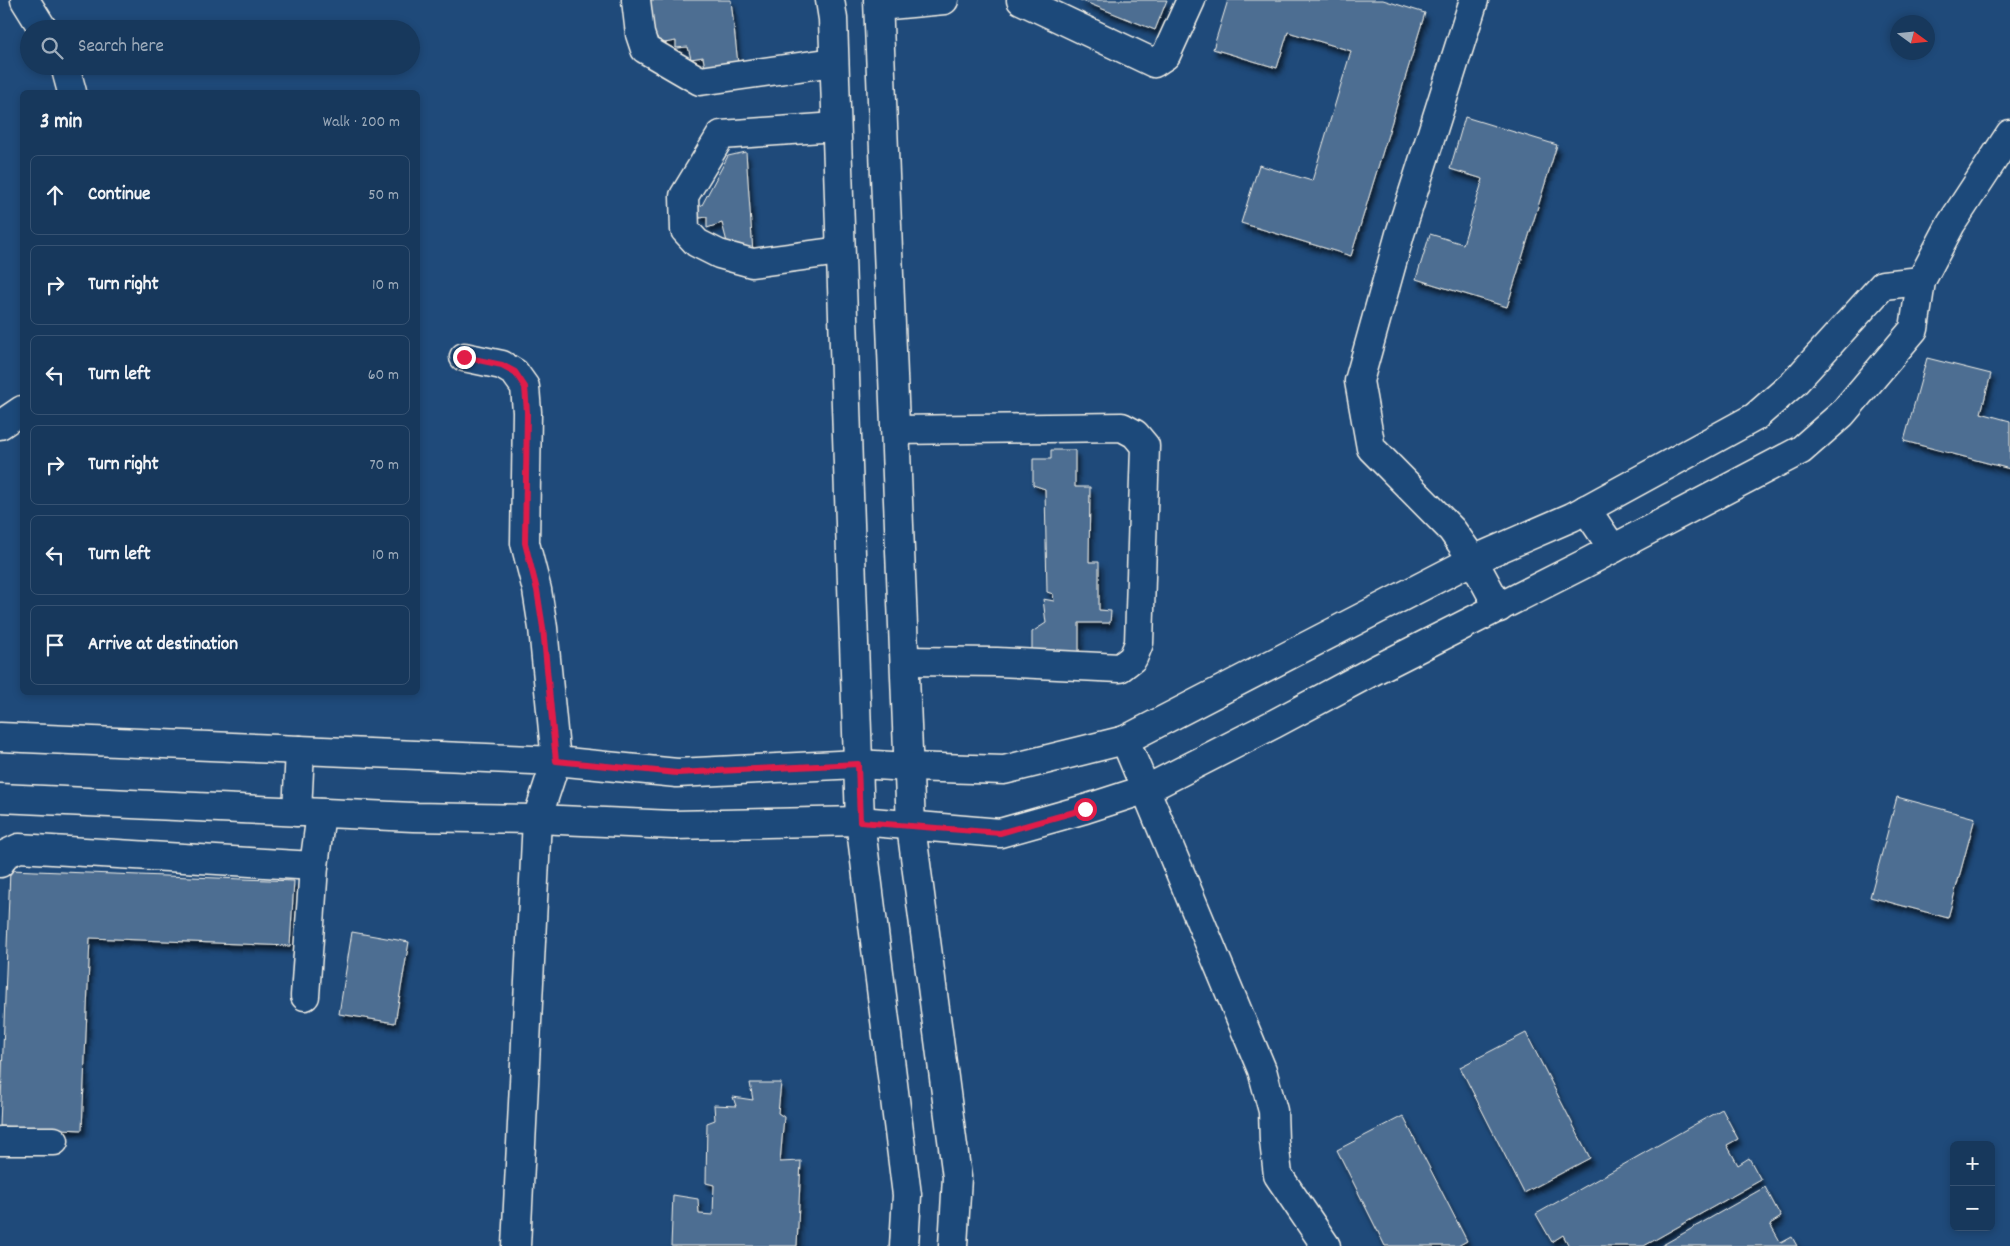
<!DOCTYPE html>
<html lang="en">
<head>
<meta charset="utf-8">
<style>
  :root { --surface:#17385c; --page:#244365; --text:#f1f3f6; --muted:#9eacbb; --line:#365272 }
  body { margin:0; font-family:Dekko,sans-serif; background:var(--page); color:var(--text) }
  .controls { position:absolute; right:15px; bottom:15px; display:grid; overflow:hidden; border-radius:8px; box-shadow:0 2px 8px #0003 }
  .controls button { width:45px; height:45px; display:grid; place-items:center; padding:0; border:0; border-bottom:1px solid var(--line); background:var(--surface); color:var(--text); font:25px sans-serif }
  .compass { position:absolute; left:1890px; top:15px; width:45px; height:45px; border-radius:50%; background:var(--surface); box-shadow:0 2px 8px #0003; rotate:105deg }
  .stop { position:absolute; width:15px; height:15px; margin:-11px; border:4px solid #e11d48; border-radius:50%; background:#fff }
  .stop.end { background:#e11d48; border-color:#fff; box-shadow:0 1px 5px #0008 }
  .list { margin:0; padding:0; list-style:none }
  h2 { display:flex; justify-content:space-between; align-items:center; height:65px; margin:0; padding:0 20px; font-size:21px }
  h2 small { font-size:16px; font-weight:400; color:var(--muted) }
  .list li { display:grid; grid-template-columns:32px 1fr auto; gap:15px; align-items:center; box-sizing:border-box; height:80px; margin:0 10px 10px; padding:0 10px; border:1px solid var(--line); border-radius:8px }
  .list b { display:block; font-size:19px; white-space:nowrap }
  .list em { font-size:16px; font-style:normal; color:var(--muted) }
  .icon { flex:none; width:28px; height:28px; fill:none; stroke:currentColor; stroke-width:2; stroke-linecap:round; stroke-linejoin:round }
  .map { position:relative; flex:none; width:2010px; height:1246px; overflow:hidden }
  .search { position:absolute; background:var(--surface); box-shadow:0 2px 8px #0003; left:20px; top:20px; width:400px; height:55px; display:flex; align-items:center; gap:12px; box-sizing:border-box; padding:0 18px; border-radius:28px; color:var(--muted); font-size:19px }
  .panel { position:absolute; background:var(--surface); box-shadow:0 2px 8px #0003; left:20px; top:90px; width:400px; height:605px; border-radius:8px }
  .map>svg:first-child { display:block }
  .building { fill:#4d6e92; stroke:#f4f1e8; filter:url(#shadow) }
  .lines { fill:none; stroke-linecap:round; stroke-linejoin:round }
  .minor-casing { stroke:#f4f1e8; stroke-width:31 }
  .minor { stroke:#1f4a7a; stroke-width:28 }
  .route { stroke:#e11d48; stroke-width:6 }
</style>
</head>
<body>
<div class="map">
<svg width="2010" height="1246" viewBox="0 0 2010 1246">
  <defs>
    <filter id="shadow"><feDropShadow dx="3" dy="5.5" stdDeviation="2.5" flood-color="#0009"/></filter>
  </defs>
  <rect width="100%" height="100%" fill="#1f4a7a"/>
  <filter id="ink" filterUnits="userSpaceOnUse"><feTurbulence type="fractalNoise" baseFrequency=".02" numOctaves="2"/><feDisplacementMap in="SourceGraphic" scale="10" xChannelSelector="R" yChannelSelector="G"/><feConvolveMatrix kernelMatrix="1 2 1 2 8 2 1 2 1" color-interpolation-filters="sRGB"/></filter>
  <g filter="url(#ink)">
    <!-- building -->
    <g class="building">
      <path d="M 644,0 L 731,0 L 739,73 L 705,68 L 703,57 L 691,59 L 688,47 L 676,48 L 676,41 L 659,44 L 657,37 L 648,38 Z"/>
      <path d="M 1080,0 L 1167,0 L 1155,30 Z"/>
      <path d="M 1228,0 L 1383,0 L 1425,13 L 1351,256 L 1241,223 L 1259,165 L 1312,181 L 1351,51 L 1288,32 L 1277,68 L 1213,49 Z"/>
      <path d="M 1465,117 L 1557,145 L 1507,307 L 1416,279 L 1430,234 L 1463,244 L 1483,179 L 1450,169 Z"/>
      <path d="M 746,152 L 753,253 L 739,254 L 738,244 L 728,246 L 722,223 L 707,228 L 707,217 L 700,218 L 696,208 L 702,205 L 728,156 Z"/>
      <path d="M 1927,358 L 1991,374 L 1981,413 L 2010,421 L 2010,469 L 1904,441 Z"/>
      <path d="M 1051,450 L 1075,450 L 1075,487 L 1090,487 L 1089,562 L 1099,562 L 1099,610 L 1111,611 L 1110,623 L 1079,623 L 1079,655 L 1032,655 L 1032,632 L 1046,623 L 1043,599 L 1054,601 L 1053,594 L 1047,592 L 1045,489 L 1033,485 L 1033,459 L 1051,459 Z"/>
      <path d="M 1897,797 L 1975,818 L 1948,918 L 1870,897 Z"/>
      <path d="M 10,870 L 294,881 L 290,946 L 90,938 L 82,1130 L 0,1126 Z"/>
      <path d="M 352,932 L 409,942 L 395,1023 L 339,1014 Z"/>
      <path d="M 1526,1033 L 1590,1158 L 1524,1193 L 1460,1067 Z"/>
      <path d="M 750,1083 L 781,1083 L 778,1113 L 784,1117 L 780,1162 L 801,1161 L 797,1246 L 671,1246 L 673,1195 L 698,1199 L 699,1214 L 713,1215 L 714,1185 L 706,1183 L 707,1123 L 715,1120 L 714,1105 L 736,1106 L 733,1097 L 753,1100 Z"/>
      <path d="M 1722,1109 L 1738,1139 L 1727,1145 L 1738,1165 L 1749,1158 L 1761,1180 L 1644,1246 L 1569,1246 L 1563,1235 L 1552,1242 L 1536,1214 Z"/>
      <path d="M 1403,1116 L 1467,1241 L 1458,1246 L 1385,1246 L 1337,1150 Z"/>
      <path d="M 1765,1187 L 1781,1217 L 1770,1224 L 1781,1243 L 1792,1237 L 1797,1246 L 1661,1246 Z"/>
    </g>
    <g class="lines">
      <!-- minor casing -->
      <g class="minor-casing">
        <g id="minor">
          <path d="M 25,0 L 43,29"/>
          <path d="M 636,0 L 640,34 L 645,49 L 700,81 L 834,62"/>
          <path d="M 830,0 L 833,19 L 860,821 L 907,1195 L 904,1246"/>
          <path d="M 878,0 L 911,826 L 957,1177 L 953,1246"/>
          <path d="M 1021,0 L 1154,63 L 1166,55 L 1191,0"/>
          <path d="M 1474,0 L 1400,234 L 1359,381 L 1371,448 L 1452,530 L 1473,560 L 1499,608"/>
          <path d="M 879,6 L 944,0"/>
          <path d="M 65,66 L 72,92"/>
          <path d="M 836,127 L 721,135 L 684,196 L 685,230 L 697,243 L 719,254 L 752,263 L 840,251"/>
          <path d="M 464,357 L 502,365 L 515,373 L 525,387 L 527,412 L 525,543 L 537,590 L 543,628 L 556,761 L 537,819 L 516,1246"/>
          <path d="M 0,425 L 22,410"/>
          <path d="M 896,430 L 1122,427 L 1135,434 L 1145,446 L 1139,643 L 1133,658 L 1120,668 L 997,662 L 905,661"/>
          <path d="M 1586,509 L 1613,549"/>
          <path d="M 0,737 L 556,761 L 677,773 L 858,764 L 909,767 L 1004,770 L 1125,740 L 1473,560 L 1572,517 L 1755,417 L 1794,383 L 1883,285 L 1921,281"/>
          <path d="M 1125,740 L 1262,1070 L 1273,1111 L 1274,1141 L 1278,1175 L 1326,1246"/>
          <path d="M 0,798 L 413,817 L 537,819 L 673,825 L 860,821 L 1000,833 L 1085,809 L 1147,789 L 1274,724 L 1375,670 L 1584,564 L 1801,450 L 1842,414 L 1914,329 L 1921,281 L 1951,224 L 2010,134"/>
          <path d="M 297,812 L 300,750"/>
          <path d="M 0,863 L 4,855 L 19,848 L 314,866"/>
          <path d="M 305,996 L 314,866 L 321,813"/>
          <path d="M 0,1141 L 54,1141"/>
        </g>
      </g>
      <!-- minor -->
      <use href="#minor" class="minor"/>
    </g>
  </g>
  <g class="lines" filter="url(#ink)">
    <!-- route -->
    <path class="route" d="M 464,357 L 502,365 L 515,372 L 525,387 L 527,412 L 525,543 L 537,590 L 543,628 L 556,761 L 677,773 L 858,764 L 860,822 L 1000,833 L 1085,809"/>
  </g>
</svg>
<div class="controls">
<button>+</button>
<button>−</button>
</div>
<svg class="compass" viewBox="-18 -18 36 36"><path d="M0-13l5 13h-10z" fill="#e53935"/><path d="M0 13l5-13h-10z" fill="#9eacbb"/></svg>
<div class="stop" style="left:1085px;top:809px"></div>
<div class="stop end" style="left:464px;top:357px"></div>
<div class="search"><svg class="icon" aria-label="search" viewBox="0 0 24 24"><circle cx="10" cy="10" r="6"/><path d="M15 15l6 6"/></svg>Search here</div>
<section class="panel">
<h2>3 min<small>Walk · 200 m</small></h2>
<ul class="list">
<li><svg class="icon" aria-label="ahead" viewBox="0 0 24 24"><path d="M12 20V5M6 11l6-6 6 6"/></svg><div><b>Continue</b></div><em>50 m</em></li>
<li><svg class="icon" aria-label="right" viewBox="0 0 24 24"><path d="M7 20v-9h11M14 6l5 5-5 5"/></svg><div><b>Turn right</b></div><em>10 m</em></li>
<li><svg class="icon" aria-label="left" viewBox="0 0 24 24"><path d="M17 20v-9H6M10 6l-5 5 5 5"/></svg><div><b>Turn left</b></div><em>60 m</em></li>
<li><svg class="icon" aria-label="right" viewBox="0 0 24 24"><path d="M7 20v-9h11M14 6l5 5-5 5"/></svg><div><b>Turn right</b></div><em>70 m</em></li>
<li><svg class="icon" aria-label="left" viewBox="0 0 24 24"><path d="M17 20v-9H6M10 6l-5 5 5 5"/></svg><div><b>Turn left</b></div><em>10 m</em></li>
<li><svg class="icon" aria-label="arrive" viewBox="0 0 24 24"><path d="M6 21V4h12l-3 4 3 4H6"/></svg><div><b>Arrive at destination</b></div></li>
</ul>
</section>
</div>
</body>
</html>
